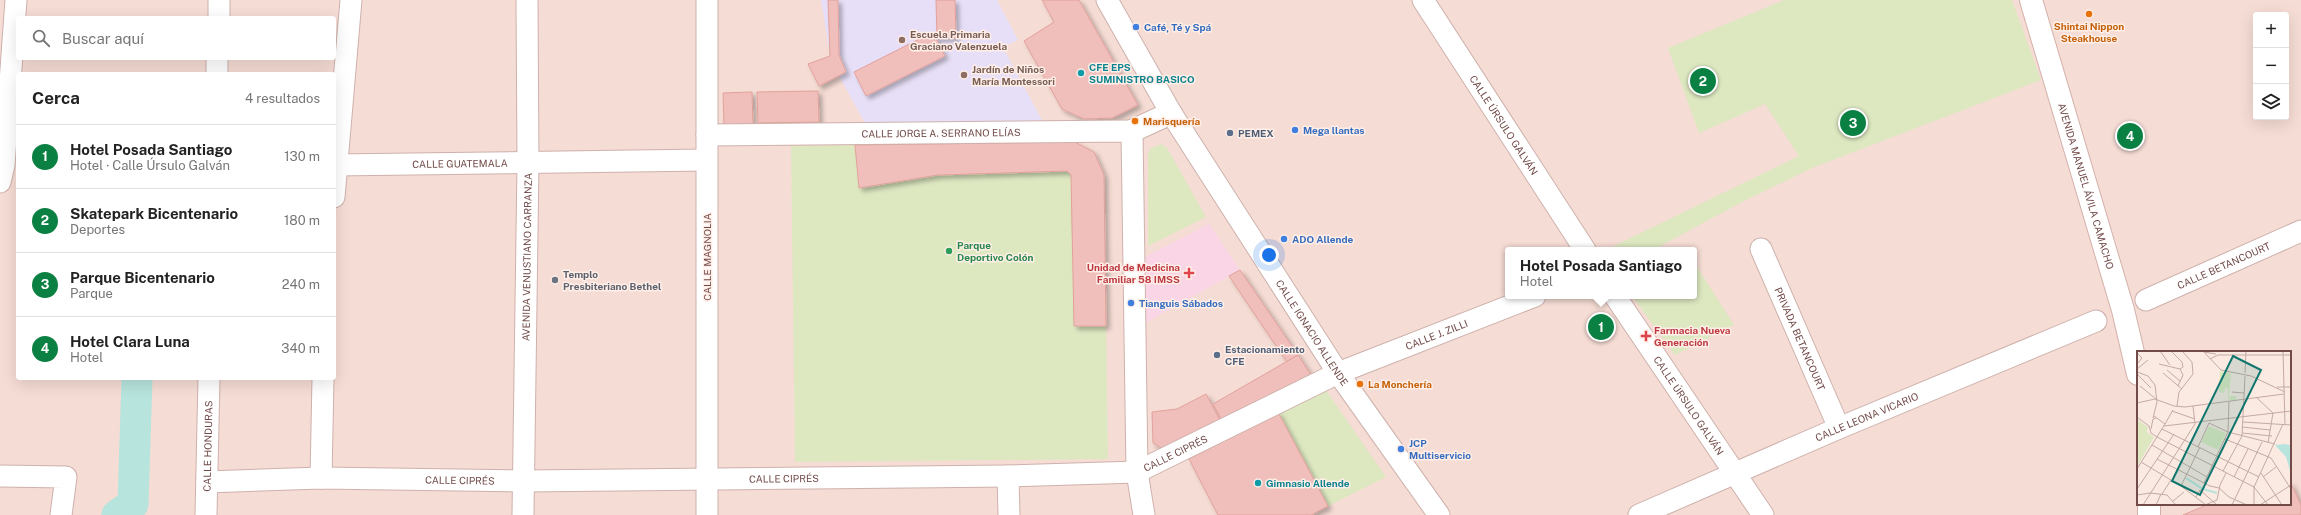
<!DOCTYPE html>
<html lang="es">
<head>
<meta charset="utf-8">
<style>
  :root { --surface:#fff; --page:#f2f2f2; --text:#222; --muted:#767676; --line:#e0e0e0; --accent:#0b8043 }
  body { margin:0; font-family:"Public Sans",sans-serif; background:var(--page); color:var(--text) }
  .controls { position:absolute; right:12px; top:12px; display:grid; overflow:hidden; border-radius:4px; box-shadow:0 4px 16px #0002 }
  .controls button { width:36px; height:36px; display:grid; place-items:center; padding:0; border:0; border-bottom:1px solid var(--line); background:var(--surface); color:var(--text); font:20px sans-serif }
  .you { position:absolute; left:1269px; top:255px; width:14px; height:14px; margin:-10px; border:3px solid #fff; border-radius:50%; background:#1a73e8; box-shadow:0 0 0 6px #1a73e833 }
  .badge { display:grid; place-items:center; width:26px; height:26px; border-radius:50%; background:var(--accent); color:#fff; font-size:13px; font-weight:700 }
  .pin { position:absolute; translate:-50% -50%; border:2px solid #fff; box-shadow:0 1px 4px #0006 }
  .popup { position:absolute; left:1505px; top:247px; width:192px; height:52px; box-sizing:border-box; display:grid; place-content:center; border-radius:4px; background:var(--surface); filter:drop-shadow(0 1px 3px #0005); font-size:13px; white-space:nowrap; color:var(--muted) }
  .popup b { font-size:15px; color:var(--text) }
  .popup::after { content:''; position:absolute; left:50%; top:100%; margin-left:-8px; border:8px solid transparent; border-top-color:var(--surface) }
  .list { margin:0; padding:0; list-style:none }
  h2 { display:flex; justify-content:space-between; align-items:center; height:52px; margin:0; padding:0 16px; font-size:17px }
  h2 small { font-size:13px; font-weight:400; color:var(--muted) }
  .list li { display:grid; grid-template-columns:26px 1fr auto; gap:12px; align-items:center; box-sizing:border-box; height:64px; padding:0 16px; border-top:1px solid var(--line) }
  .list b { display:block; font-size:15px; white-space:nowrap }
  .list p { margin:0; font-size:13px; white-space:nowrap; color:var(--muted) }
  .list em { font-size:13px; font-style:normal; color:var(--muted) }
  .icon { flex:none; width:22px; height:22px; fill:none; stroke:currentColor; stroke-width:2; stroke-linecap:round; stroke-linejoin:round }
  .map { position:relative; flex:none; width:2301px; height:515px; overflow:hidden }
  .search { position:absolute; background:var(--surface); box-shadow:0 4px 16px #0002; left:16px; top:16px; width:320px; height:44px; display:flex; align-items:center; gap:10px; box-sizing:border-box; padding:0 14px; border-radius:4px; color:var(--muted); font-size:15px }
  .panel { position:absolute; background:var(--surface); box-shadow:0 4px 16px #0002; left:16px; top:72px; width:320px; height:308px; border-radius:4px }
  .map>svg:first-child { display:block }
  .residential { fill:#f5dcd4; fill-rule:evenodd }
  .education { fill:#e7dff7 }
  .medical { fill:#f9d5e5 }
  .green { fill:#dde8c1 }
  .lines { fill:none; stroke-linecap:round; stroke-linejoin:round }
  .river { stroke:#b7e4dd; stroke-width:31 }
  .building { fill:#f0bfbb; stroke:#e2a19b; filter:url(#shadow) }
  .minor-casing { stroke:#ceb1ac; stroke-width:23 }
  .tertiary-casing { stroke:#ceb1ac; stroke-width:24 }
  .secondary-casing { stroke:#d3b1ab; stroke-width:24 }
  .minor { stroke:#fff; stroke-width:21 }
  .tertiary { stroke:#fff; stroke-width:22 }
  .secondary { stroke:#fff; stroke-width:22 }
  .food-dot { fill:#e8710a; stroke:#ffefe8; stroke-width:1.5 }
  .shop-dot { fill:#3f7fe0; stroke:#ffefe8; stroke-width:1.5 }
  .education-dot { fill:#8d6e63; stroke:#ffefe8; stroke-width:1.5 }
  .culture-dot { fill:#0f9aa8; stroke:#ffefe8; stroke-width:1.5 }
  .service-dot { fill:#5c6f8a; stroke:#ffefe8; stroke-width:1.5 }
  .leisure-dot { fill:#2e9e5b; stroke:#ffefe8; stroke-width:1.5 }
  .health-dot { fill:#e0444e; stroke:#ffefe8; stroke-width:1.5 }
  .worship-dot { fill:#6b7280; stroke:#ffefe8; stroke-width:1.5 }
  .labels { text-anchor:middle; stroke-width:3; stroke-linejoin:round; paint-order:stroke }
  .food-label { font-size:10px; font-weight:bold; fill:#c56008; stroke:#ffefe8; text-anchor:start }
  .shop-label { font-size:10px; font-weight:bold; fill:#366cbe; stroke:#ffefe8; text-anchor:start }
  .education-label { font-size:10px; font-weight:bold; fill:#785e54; stroke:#ffefe8; text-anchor:start }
  .culture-label { font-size:10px; font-weight:bold; fill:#0d838f; stroke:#ffefe8; text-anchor:start }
  .street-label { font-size:10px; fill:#724b49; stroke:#ffefe8 }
  .service-label { font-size:10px; font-weight:bold; fill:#4e5e75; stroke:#ffefe8; text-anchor:start }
  .leisure-label { font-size:10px; font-weight:bold; fill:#27864d; stroke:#ffefe8; text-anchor:start }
  .health-label { font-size:10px; font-weight:bold; fill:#be3a42; stroke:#ffefe8; text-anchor:end }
  .worship-label { font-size:10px; font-weight:bold; fill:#5b616d; stroke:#ffefe8; text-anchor:start }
  .inset-river { fill:none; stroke:#b7e4dd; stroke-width:2 }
  .inset-road { fill:none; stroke:#c4aaa5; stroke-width:1 }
  .view { fill:#0f766e; fill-opacity:0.15; stroke:#0f766e; stroke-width:2 }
  .inset-edge { fill:none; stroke:#724b49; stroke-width:2 }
</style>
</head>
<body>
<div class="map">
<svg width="2301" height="515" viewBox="0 0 2301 515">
  <defs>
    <filter id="shadow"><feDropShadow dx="3.5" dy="3.5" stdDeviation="2" flood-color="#0004"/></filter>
  </defs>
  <rect width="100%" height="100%" fill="#fbeae2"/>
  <!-- residential -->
  <path class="residential" d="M 0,0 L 2301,0 L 2301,515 L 0,515 ZM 2256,15 L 2286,15 L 2286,117 L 2256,117 ZM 18,18 L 334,18 L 334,58 L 18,58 ZM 18,74 L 334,74 L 334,378 L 18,378 ZM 1508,250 L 1694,250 L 1694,296 L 1508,296 ZM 2138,352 L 2290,352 L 2290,504 L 2138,504 Z"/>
  <!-- education -->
  <path class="education" d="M 821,0 L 997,0 L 1018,40 L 1003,47 L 1044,124 L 866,125 L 839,76 L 808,64 L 830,56 Z"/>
  <!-- medical -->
  <path class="medical" d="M 1209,224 L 1240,270 L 1142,325 L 1143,258 Z"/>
  <!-- green -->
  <g class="green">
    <path d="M 1784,0 L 2012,0 L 2041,80 L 1812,168 L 1742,202 L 1653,250 L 1617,250 L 1614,246 L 1799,156 L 1765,104 L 1699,133 L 1668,48 Z"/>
    <path d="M 1075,142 L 1094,152 L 1104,175 L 1108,459 L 795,462 L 791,146 Z"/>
    <path d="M 1161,144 L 1167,148 L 1206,217 L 1148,246 L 1148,155 L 1150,149 Z"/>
    <path d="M 1694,262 L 1734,325 L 1675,355 L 1632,296 L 1694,296 Z"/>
    <path d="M 1325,389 L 1386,477 L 1328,506 L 1278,412 Z"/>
  </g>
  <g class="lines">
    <!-- river -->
    <path class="river" d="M 117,515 L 133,504 L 137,378"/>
  </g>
  <!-- building -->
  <g class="building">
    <path d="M 828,0 L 838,0 L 839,55 L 846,72 L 819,86 L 808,64 L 830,56 Z"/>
    <path d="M 936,0 L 955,0 L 956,38 L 937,38 Z"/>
    <path d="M 1042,0 L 1079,0 L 1138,105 L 1112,118 L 1084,119 L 1062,109 L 1024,41 L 1054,22 Z"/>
    <path d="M 933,32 L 945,56 L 866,96 L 854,72 Z"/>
    <path d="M 818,91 L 819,122 L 758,123 L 757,92 Z"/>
    <path d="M 752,92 L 753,126 L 724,126 L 723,93 Z"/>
    <path d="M 1075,142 L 1094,152 L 1104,175 L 1106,326 L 1074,326 L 1071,175 L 1067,171 L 938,175 L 859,188 L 855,145 Z"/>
    <path d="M 1240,270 L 1298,355 L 1287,362 L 1229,276 Z"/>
    <path d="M 1298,355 L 1311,375 L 1221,419 L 1213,404 Z"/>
    <path d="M 1206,394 L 1220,420 L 1165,450 L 1153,443 L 1152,412 L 1177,409 Z"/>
    <path d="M 1278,412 L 1328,506 L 1311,515 L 1218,515 L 1189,459 Z"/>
    <path d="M 2290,481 L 2301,505 L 2301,515 L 2183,515 L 2209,504 L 2290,504 Z"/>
  </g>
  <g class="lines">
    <!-- minor casing -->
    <g class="minor-casing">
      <g id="minor">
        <path id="s1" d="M 1107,0 L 1171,113 L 1338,373 L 1439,515"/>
        <path id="s2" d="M 1423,0 L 1585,250"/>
        <path d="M 219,18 L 219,0"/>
        <path d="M 217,74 L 217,58"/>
        <path id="s3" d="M 707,135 L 1132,131 L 1137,472 L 1144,515"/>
        <path id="s4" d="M 334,165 L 706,160"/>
        <path d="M 0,182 L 4,165 L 16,0"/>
        <path d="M 334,197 L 351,0"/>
        <path id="s5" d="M 1761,249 L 1839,428"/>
        <path id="s6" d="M 1615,296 L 1763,515"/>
        <path id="s7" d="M 2146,300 L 2301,231"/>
        <path d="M 0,476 L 66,477 L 61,515"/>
        <path d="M 1008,476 L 1009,515"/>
        <path d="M 321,478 L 323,378"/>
        <path id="s8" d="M 207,482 L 321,478 L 524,481 L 1008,476 L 1137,472 L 1338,373 L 1535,296"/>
        <path id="s9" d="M 206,515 L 209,378"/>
        <path id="s10" d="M 523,515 L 528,163 L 527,0"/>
        <path d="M 707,515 L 707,0"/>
        <path id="s11" d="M 1639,515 L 1839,428 L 2096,321"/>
      </g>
    </g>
    <!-- tertiary casing -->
    <g class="tertiary-casing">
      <path id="tertiary" d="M 1132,131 L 1171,113"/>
    </g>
    <!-- secondary casing -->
    <g class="secondary-casing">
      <g id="secondary">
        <path id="s12" d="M 2031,0 L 2123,310 L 2138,374"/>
        <path d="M 2149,504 L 2149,515"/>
      </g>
    </g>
    <!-- minor -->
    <use href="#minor" class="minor"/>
    <!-- tertiary -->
    <use href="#tertiary" class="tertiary"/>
    <!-- secondary -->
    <use href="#secondary" class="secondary"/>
  </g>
  <!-- markers -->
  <g class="food-dot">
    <circle cx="2089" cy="14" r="4"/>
    <circle cx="1135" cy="121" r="4"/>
    <circle cx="1360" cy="384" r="4"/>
  </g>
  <g class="shop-dot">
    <circle cx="1136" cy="27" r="4"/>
    <circle cx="1295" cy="130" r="4"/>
    <circle cx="1284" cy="239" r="4"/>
    <circle cx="1131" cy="303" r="4"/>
    <circle cx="1401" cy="449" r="4"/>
  </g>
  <g class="education-dot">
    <circle cx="902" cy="40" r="4"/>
    <circle cx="964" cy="75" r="4"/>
  </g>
  <g class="culture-dot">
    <circle cx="1081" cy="73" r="4"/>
    <circle cx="1258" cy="483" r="4"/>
  </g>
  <g class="service-dot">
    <circle cx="1230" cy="133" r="4"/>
    <circle cx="1217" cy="355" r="4"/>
  </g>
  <circle class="leisure-dot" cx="949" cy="251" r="4"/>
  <g class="health-dot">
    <path d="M1187 267h4v4h4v4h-4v4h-4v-4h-4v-4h4z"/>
    <path d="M1644 330h4v4h4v4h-4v4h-4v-4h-4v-4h4z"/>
  </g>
  <circle class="worship-dot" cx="555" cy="280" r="4"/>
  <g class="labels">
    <!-- food labels -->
    <g class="food-label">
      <text x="2089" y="30" text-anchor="middle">Shintai Nippon<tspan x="2089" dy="12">Steakhouse</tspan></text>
      <text x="1143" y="125">Marisquería</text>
      <text x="1368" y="388">La Monchería</text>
    </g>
    <!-- shop labels -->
    <g class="shop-label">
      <text x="1144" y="31">Café, Té y Spá</text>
      <text x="1303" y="134">Mega llantas</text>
      <text x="1292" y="243">ADO Allende</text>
      <text x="1139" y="307">Tianguis Sábados</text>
      <text x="1409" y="447">JCP<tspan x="1409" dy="12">Multiservicio</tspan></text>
    </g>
    <!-- education labels -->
    <g class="education-label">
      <text x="910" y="38">Escuela Primaria<tspan x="910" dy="12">Graciano Valenzuela</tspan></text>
      <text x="972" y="73">Jardín de Niños<tspan x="972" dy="12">María Montessori</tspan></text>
    </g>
    <!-- culture labels -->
    <g class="culture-label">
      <text x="1089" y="71">CFE EPS<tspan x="1089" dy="12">SUMINISTRO BASICO</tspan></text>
      <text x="1266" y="487">Gimnasio Allende</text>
    </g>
    <!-- street labels -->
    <g class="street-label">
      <text dy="4" stroke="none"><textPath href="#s2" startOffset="149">CALLE ÚRSULO GALVÁN</textPath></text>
      <text dy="4" stroke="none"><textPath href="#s3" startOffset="234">CALLE JORGE A. SERRANO ELÍAS</textPath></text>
      <text dy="4" stroke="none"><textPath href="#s4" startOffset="126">CALLE GUATEMALA</textPath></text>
      <text dy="4" stroke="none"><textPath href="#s12" startOffset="194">AVENIDA MANUEL ÁVILA CAMACHO</textPath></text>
      <text transform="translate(707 257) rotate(-90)" y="4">CALLE MAGNOLIA</text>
      <text dy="4" stroke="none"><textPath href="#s10" startOffset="258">AVENIDA VENUSTIANO CARRANZA</textPath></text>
      <text dy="4" stroke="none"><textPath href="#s7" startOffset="85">CALLE BETANCOURT</textPath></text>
      <text dy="4" stroke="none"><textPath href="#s1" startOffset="391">CALLE IGNACIO ALLENDE</textPath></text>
      <text dy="4" stroke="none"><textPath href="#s8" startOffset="1260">CALLE J. ZILLI</textPath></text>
      <text dy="4" stroke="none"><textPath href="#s5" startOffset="98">PRIVADA BETANCOURT</textPath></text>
      <text dy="4" stroke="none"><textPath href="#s6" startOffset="132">CALLE ÚRSULO GALVÁN</textPath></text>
      <text dy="4" stroke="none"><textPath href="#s11" startOffset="248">CALLE LEONA VICARIO</textPath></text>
      <text dy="4" stroke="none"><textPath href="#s9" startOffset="69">CALLE HONDURAS</textPath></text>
      <text dy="4" stroke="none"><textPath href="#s8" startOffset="973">CALLE CIPRÉS</textPath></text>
      <text dy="4" stroke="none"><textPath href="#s8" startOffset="577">CALLE CIPRÉS</textPath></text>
      <text dy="4" stroke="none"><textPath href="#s8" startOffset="253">CALLE CIPRÉS</textPath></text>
    </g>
    <!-- service labels -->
    <g class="service-label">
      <text x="1238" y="137">PEMEX</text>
      <text x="1225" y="353">Estacionamiento<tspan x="1225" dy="12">CFE</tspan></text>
    </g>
    <!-- leisure labels -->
    <g class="leisure-label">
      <text x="957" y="249">Parque<tspan x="957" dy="12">Deportivo Colón</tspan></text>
    </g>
    <!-- health labels -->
    <g class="health-label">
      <text x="1180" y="271">Unidad de Medicina<tspan x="1180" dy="12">Familiar 58 IMSS</tspan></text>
      <text x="1654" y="334" text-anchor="start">Farmacia Nueva<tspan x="1654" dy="12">Generación</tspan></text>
    </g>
    <!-- worship labels -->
    <g class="worship-label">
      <text x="563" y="278">Templo<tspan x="563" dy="12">Presbiteriano Bethel</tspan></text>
    </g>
  </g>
  <!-- overview -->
  <g transform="translate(2137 351)">
    <rect width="154" height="154" fill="#fbeae2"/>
    <path d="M 83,20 L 94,22 L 92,45 L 99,45 L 99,49 L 93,50 L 93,47 L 91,49 L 91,37 L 88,37 L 87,42 L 82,41 ZM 0,68 L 11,76 L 10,81 L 17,86 L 0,116 ZM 72,75 L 89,82 L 81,99 L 64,91 Z" fill="#dde8c1"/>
    <path d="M 148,93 L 154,94 L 154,123 L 149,106 L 138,94 Z" fill="#b7e4dd"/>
    <path class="inset-river" d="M 49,127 L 66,138 L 80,142"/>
    <path class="inset-road" d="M 23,0 L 33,14M 34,0 L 45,11 L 46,16 L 43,18M 66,0 L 84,19 L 114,25 L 148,41M 146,0 L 148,74M 67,1 L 79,3M 0,2 L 5,7 L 0,13M 73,8 L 81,4 L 154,4M 22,13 L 43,18 L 46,24 L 41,35M 0,18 L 11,9M 30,19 L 43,30M 0,21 L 11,25 L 18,34 L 20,51 L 16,67M 26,22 L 45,38M 108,22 L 109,0M 0,23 L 14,37M 3,35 L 19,48M 140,36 L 154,36M 95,41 L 107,42M 120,47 L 136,62 L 131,92M 0,52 L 18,48 L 37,55 L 48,56 L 147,43M 40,55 L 42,41 L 56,23 L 55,11 L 45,0M 35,60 L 58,68M 0,66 L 12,75 L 14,82 L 20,86M 106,71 L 154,74M 72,72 L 91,81 L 138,93M 28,73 L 36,59M 27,75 L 154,60M 105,76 L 133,79M 14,78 L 16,68 L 19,67M 25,78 L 122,126M 105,82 L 135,85M 20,86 L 117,136 L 131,154M 88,88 L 134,107 L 154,138M 15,94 L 70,126M 61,96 L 72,72M 20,108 L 73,135 L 82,137 L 92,146 L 110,154M 4,111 L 44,135 L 69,154M 0,118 L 28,73 L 17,65M 86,120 L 105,85 L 108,25M 124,122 L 145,154M 97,126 L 111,98M 126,126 L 139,116M 67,132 L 91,81 L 92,51M 44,135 L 63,96M 0,138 L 37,83M 25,143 L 34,129M 0,144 L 13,142 L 30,144 L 39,154M 59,146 L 63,139 L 80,154M 36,150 L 47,141M 6,154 L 58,73 L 56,55M 19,154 L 24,143M 68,154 L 80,149 L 83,134 L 89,122M 95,154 L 125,91M 117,154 L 117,136 L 146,73M 123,154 L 154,134"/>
    <path class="view" d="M 96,5 L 124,19 L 63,144 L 35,130 Z"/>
    <rect width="154" height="154" class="inset-edge"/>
  </g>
</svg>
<div class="controls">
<button>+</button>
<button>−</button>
<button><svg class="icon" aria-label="layers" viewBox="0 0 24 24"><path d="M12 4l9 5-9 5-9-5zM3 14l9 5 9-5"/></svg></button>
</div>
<div class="you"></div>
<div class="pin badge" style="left:1601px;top:327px">1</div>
<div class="popup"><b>Hotel Posada Santiago</b>Hotel</div>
<div class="pin badge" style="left:1703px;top:81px">2</div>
<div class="pin badge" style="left:1853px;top:123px">3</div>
<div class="pin badge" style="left:2130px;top:136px">4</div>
<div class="search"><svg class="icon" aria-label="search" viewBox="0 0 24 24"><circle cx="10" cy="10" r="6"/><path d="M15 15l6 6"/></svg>Buscar aquí</div>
<section class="panel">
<h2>Cerca<small>4 resultados</small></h2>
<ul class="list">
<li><span class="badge">1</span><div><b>Hotel Posada Santiago</b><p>Hotel · Calle Úrsulo Galván</p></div><em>130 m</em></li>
<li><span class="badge">2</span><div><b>Skatepark Bicentenario</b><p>Deportes</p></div><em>180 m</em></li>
<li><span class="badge">3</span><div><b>Parque Bicentenario</b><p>Parque</p></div><em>240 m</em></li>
<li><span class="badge">4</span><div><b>Hotel Clara Luna</b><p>Hotel</p></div><em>340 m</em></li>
</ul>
</section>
</div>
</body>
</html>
